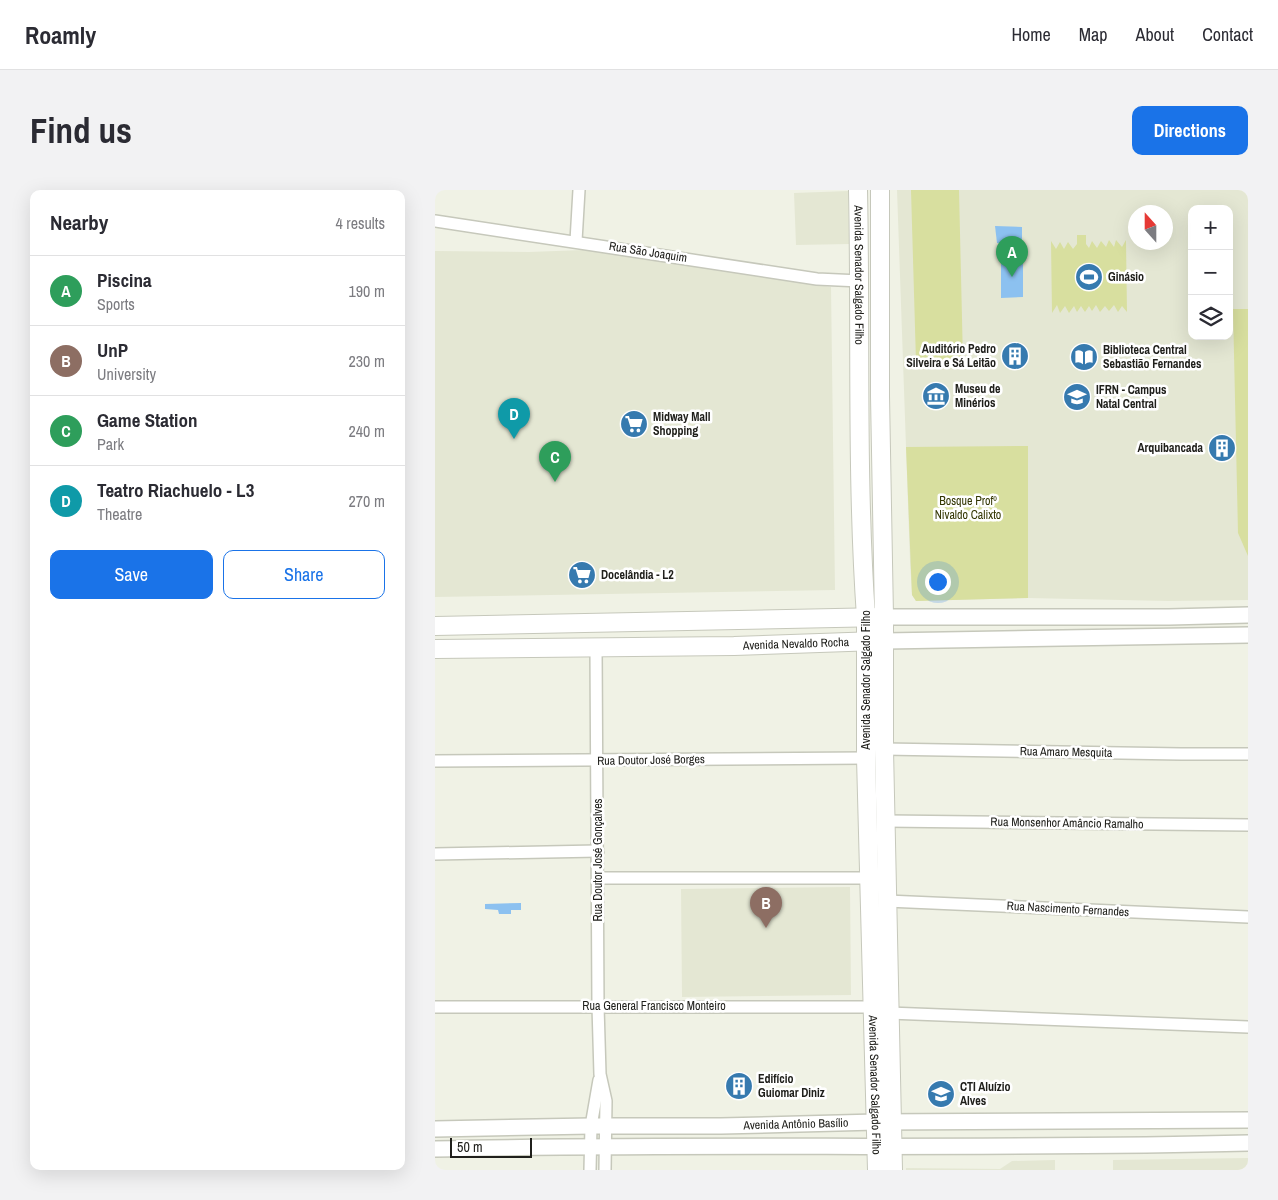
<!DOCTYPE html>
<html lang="en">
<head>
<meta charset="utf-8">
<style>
  :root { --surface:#fff; --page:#f2f2f3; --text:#2b2b33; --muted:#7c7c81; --line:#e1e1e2; --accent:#1a73e8 }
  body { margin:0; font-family:"Archivo Narrow",sans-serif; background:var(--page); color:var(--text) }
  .controls { position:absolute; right:15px; top:15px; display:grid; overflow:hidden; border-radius:10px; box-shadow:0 5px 20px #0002 }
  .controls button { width:45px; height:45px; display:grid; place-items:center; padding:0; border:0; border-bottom:1px solid var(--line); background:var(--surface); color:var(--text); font:25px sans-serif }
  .compass { position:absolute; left:693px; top:15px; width:45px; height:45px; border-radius:50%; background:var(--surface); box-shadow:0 5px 20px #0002; rotate:339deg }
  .scale { position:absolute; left:15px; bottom:12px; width:82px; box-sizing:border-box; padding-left:5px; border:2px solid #20201c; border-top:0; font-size:14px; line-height:18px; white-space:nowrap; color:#20201c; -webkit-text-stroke:4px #fff; paint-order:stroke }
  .you { position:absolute; left:502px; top:391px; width:18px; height:18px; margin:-12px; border:4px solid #fff; border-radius:50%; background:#1a73e8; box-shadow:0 0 0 8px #1a73e833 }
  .badge { display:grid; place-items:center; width:32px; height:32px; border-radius:50%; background:var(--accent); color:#fff; font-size:16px; font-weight:700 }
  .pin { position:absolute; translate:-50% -41px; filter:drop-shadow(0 1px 2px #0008) }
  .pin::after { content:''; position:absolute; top:26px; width:18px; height:15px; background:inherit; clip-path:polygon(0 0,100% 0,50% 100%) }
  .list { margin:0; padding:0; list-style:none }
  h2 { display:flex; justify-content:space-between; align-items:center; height:65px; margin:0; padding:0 20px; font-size:21px }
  h2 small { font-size:16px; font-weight:400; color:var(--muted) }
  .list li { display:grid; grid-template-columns:32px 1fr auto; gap:15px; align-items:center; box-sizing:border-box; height:70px; padding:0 20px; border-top:1px solid var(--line) }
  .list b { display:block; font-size:19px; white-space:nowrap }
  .list p { margin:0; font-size:16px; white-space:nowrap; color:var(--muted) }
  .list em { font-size:16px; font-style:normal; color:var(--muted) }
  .actions { display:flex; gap:10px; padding:15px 20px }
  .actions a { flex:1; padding:11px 0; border:1px solid var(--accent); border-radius:10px; text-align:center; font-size:18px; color:var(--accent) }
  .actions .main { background:var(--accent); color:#fff }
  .icon { flex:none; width:28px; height:28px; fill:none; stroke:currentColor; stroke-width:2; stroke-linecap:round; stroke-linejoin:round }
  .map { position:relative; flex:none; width:813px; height:980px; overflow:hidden; border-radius:10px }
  header { display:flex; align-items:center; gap:30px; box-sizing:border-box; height:70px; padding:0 25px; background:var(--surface); border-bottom:1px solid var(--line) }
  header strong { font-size:24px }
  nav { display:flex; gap:28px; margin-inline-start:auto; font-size:18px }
  .intro { display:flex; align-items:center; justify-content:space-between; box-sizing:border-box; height:120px; padding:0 30px }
  h1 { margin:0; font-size:35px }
  .button { padding:12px 22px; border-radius:10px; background:var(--accent); color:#fff; font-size:18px; font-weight:700 }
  main { display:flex; gap:30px; padding:0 30px }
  aside { flex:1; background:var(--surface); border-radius:10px; box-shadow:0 5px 20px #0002 }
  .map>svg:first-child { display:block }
  .built { fill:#e4e7d3; fill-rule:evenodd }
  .green { fill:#d8df9f }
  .water { fill:#8cc1f0 }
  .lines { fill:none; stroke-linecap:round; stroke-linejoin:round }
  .minor-casing { stroke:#c6c8bb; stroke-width:14 }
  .secondary-casing { stroke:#c6c8bb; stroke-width:18 }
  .primary-casing { stroke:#c6c8bb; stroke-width:20 }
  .trunk-casing { stroke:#c6c8bb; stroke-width:20 }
  .minor { stroke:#fff; stroke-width:11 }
  .secondary { stroke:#fff; stroke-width:15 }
  .primary { stroke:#fff; stroke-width:18 }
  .trunk { stroke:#fff; stroke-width:18 }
  .labels { text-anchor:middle; stroke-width:5; stroke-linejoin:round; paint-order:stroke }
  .street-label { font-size:12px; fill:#20201c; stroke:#fff }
  .poi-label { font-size:12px; font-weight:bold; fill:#20201c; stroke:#fff; text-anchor:start }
  .park-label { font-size:12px; fill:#333602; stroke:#fff }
</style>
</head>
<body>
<header>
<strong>Roamly</strong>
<nav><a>Home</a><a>Map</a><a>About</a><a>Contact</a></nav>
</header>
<div class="intro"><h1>Find us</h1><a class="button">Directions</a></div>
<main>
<aside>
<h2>Nearby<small>4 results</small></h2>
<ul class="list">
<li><span class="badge" style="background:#2e9e5b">A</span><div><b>Piscina</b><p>Sports</p></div><em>190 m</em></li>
<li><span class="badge" style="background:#8d6e63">B</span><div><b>UnP</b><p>University</p></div><em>230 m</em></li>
<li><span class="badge" style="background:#2e9e5b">C</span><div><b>Game Station</b><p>Park</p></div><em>240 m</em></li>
<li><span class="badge" style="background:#0f9aa8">D</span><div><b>Teatro Riachuelo - L3</b><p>Theatre</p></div><em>270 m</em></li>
</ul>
<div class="actions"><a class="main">Save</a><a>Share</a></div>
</aside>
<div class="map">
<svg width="813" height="980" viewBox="0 0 813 980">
  <rect width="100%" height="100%" fill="#f0f2e5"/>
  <!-- built -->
  <g class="built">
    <path d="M 462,0 L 813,0 L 813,410 L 733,411 L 593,408 L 481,411 L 477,405 L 475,371 ZM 757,19 L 794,19 L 794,146 L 757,146 ZM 700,22 L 730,22 L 730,52 L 700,52 Z"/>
    <path d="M 413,1 L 414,54 L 361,55 L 359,3 Z"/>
    <path d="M 148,60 L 396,97 L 400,400 L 0,407 L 0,61 L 94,62 Z"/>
    <path d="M 415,697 L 416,805 L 247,807 L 246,699 Z"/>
    <path d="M 813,968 L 813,980 L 678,980 L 678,970 Z"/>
    <path d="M 620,970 L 620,980 L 471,980 L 471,978 L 565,979 L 577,971 Z"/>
  </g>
  <!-- green -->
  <g class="green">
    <path d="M 476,0 L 524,0 L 528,171 L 481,172 Z"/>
    <path d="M 642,45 L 651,45 L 651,54 L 654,58 L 657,51 L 662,58 L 666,51 L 671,57 L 674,50 L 679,57 L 681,50 L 687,57 L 691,50 L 692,122 L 687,116 L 683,122 L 679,115 L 674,121 L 670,116 L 665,122 L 661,115 L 657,121 L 654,116 L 650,122 L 646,116 L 642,122 L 639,116 L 634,123 L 630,116 L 625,123 L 622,115 L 617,123 L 616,51 L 621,59 L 625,52 L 629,59 L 633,52 L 638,59 L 642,54 Z"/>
    <path d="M 798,119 L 813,119 L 813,366 L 803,343 Z"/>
    <path d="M 593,256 L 593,408 L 481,411 L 477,405 L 471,257 Z"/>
  </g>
  <!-- water -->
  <g class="water">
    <path d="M 560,36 L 587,37 L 587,52 L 562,53 Z"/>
    <path d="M 588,65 L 588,107 L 566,108 L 566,66 Z"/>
    <path d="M 86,713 L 86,720 L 76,720 L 76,724 L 64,724 L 63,720 L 50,719 L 50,714 Z"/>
  </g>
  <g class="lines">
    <!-- minor casing -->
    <g class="minor-casing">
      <g id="minor">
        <path d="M 0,31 L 382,89 L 425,91"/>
        <path d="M 141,51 L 144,0"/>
        <path d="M 161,457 L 163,816 L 165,884 L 171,911 L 170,980"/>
        <path d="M 449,559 L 746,564 L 813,564"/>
        <path d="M 0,571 L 431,568"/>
        <path d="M 451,631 L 813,635"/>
        <path d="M 0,664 L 163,661"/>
        <path d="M 163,688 L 434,688"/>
        <path d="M 452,711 L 813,727"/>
        <path d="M 0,817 L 439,817"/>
        <path d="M 454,823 L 813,837"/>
        <path d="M 155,980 L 156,936 L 164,890"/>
      </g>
    </g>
    <!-- secondary casing -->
    <g class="secondary-casing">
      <g id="secondary">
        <path d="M 449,427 L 734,427 L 813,425"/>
        <path d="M 450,451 L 813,445"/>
        <path id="s1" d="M 0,939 L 156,936 L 286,936 L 441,932 L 813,930"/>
        <path d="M 0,959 C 271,953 542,960 813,953"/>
      </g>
    </g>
    <!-- primary casing -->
    <g class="primary-casing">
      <g id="primary">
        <path id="s2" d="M 423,0 C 426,142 421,285 431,427"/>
        <path d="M 445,0 L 445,206 L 449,427"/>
      </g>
    </g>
    <!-- trunk casing -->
    <g class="trunk-casing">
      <g id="trunk">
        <path id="s3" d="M 431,427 L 431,568 L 442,980"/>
        <path d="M 0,436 L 449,427 L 449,559 L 458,980"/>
        <path id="s4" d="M 0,459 L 299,456 L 442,451"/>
      </g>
    </g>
    <!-- minor -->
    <use href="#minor" class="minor"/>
    <!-- secondary -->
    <use href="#secondary" class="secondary"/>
    <!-- primary -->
    <use href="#primary" class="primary"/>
    <!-- trunk -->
    <use href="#trunk" class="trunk"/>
  </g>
  <!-- icons -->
  <defs>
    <g id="stadium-disc" transform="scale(1.4375)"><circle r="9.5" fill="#367aaf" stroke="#fff"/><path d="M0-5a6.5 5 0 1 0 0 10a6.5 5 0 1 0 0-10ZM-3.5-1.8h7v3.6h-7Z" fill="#fff"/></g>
    <g id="building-disc" transform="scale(1.4375)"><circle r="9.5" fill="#367aaf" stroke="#fff"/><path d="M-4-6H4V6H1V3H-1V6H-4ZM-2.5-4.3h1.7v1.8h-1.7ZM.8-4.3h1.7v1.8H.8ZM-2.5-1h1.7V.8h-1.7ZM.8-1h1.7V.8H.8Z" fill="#fff"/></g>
    <g id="library-disc" transform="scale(1.4375)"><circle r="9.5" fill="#367aaf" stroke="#fff"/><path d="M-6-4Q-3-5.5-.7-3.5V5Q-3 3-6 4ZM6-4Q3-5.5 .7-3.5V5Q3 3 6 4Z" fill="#fff"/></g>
    <g id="museum-disc" transform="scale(1.4375)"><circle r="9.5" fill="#367aaf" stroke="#fff"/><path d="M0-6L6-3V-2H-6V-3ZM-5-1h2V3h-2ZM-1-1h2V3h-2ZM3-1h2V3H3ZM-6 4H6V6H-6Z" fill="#fff"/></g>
    <g id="university-disc" transform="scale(1.4375)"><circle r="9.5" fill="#367aaf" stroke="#fff"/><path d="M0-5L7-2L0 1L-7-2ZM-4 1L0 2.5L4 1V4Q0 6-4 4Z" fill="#fff"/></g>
    <g id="supermarket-disc" transform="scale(1.4375)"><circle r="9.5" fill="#367aaf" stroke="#fff"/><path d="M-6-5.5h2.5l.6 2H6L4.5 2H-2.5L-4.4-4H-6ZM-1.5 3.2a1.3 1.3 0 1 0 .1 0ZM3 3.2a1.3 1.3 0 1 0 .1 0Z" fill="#fff"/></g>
    <g id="school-disc" transform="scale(1.4375)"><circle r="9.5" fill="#367aaf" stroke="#fff"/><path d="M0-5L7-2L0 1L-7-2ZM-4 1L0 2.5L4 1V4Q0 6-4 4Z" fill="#fff"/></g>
  </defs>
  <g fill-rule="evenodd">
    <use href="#stadium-disc" x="654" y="87"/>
    <use href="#building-disc" x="580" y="166"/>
    <use href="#library-disc" x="649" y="167"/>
    <use href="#museum-disc" x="501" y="206"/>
    <use href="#university-disc" x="642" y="207"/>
    <use href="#supermarket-disc" x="199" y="234"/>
    <use href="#building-disc" x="787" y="258"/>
    <use href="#supermarket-disc" x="147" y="385"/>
    <use href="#building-disc" x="304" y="896"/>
    <use href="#school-disc" x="506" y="904"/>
  </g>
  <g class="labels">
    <!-- street labels -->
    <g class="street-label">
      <text transform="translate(213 62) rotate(9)" y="4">Rua São Joaquim</text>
      <text dy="4" stroke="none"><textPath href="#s2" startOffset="85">Avenida Senador Salgado Filho</textPath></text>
      <text dy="4" stroke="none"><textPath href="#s4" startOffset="361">Avenida Nevaldo Rocha</textPath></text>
      <text transform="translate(431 490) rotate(-90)" y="4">Avenida Senador Salgado Filho</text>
      <text transform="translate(631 562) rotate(1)" y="4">Rua Amaro Mesquita</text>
      <text transform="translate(216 570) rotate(-1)" y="4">Rua Doutor José Borges</text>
      <text transform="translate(632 633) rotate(1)" y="4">Rua Monsenhor Amâncio Ramalho</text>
      <text transform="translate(163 670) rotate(-90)" y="4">Rua Doutor José Gonçalves</text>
      <text transform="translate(633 719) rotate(3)" y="4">Rua Nascimento Fernandes</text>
      <text x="219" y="820">Rua General Francisco Monteiro</text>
      <text dy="4" stroke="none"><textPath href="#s3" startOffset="468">Avenida Senador Salgado Filho</textPath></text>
      <text dy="4" stroke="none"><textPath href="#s1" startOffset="361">Avenida Antônio Basílio</textPath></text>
    </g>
    <!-- poi labels -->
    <g class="poi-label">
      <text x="673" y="91">Ginásio</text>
      <text x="561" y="163" text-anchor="end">Auditório Pedro<tspan x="561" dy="14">Silveira e Sá Leitão</tspan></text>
      <text x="668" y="164">Biblioteca Central<tspan x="668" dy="14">Sebastião Fernandes</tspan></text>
      <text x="520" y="203">Museu de<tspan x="520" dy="14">Minérios</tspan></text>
      <text x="661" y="204">IFRN - Campus<tspan x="661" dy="14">Natal Central</tspan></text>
      <text x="218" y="231">Midway Mall<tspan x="218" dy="14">Shopping</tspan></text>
      <text x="768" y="262" text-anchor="end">Arquibancada</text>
      <text x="166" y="389">Docelândia - L2</text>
      <text x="323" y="893">Edifício<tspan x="323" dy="14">Guiomar Diniz</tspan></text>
      <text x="525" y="901">CTI Aluízio<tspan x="525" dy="14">Alves</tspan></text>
    </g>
    <!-- park labels -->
    <g class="park-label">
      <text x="533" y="315">Bosque Profº<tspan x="533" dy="14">Nivaldo Calixto</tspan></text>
    </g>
  </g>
</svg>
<div class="controls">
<button>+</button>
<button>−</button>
<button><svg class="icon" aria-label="layers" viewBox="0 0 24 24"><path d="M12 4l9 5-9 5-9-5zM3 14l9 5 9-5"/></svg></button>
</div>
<svg class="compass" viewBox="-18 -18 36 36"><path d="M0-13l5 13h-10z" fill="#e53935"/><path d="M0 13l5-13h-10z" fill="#7c7c81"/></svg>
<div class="scale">50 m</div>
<div class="you"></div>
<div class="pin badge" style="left:577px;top:87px;background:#2e9e5b">A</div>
<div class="pin badge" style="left:331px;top:738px;background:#8d6e63">B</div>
<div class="pin badge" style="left:120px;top:292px;background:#2e9e5b">C</div>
<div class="pin badge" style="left:79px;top:249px;background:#0f9aa8">D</div>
</div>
</main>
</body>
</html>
